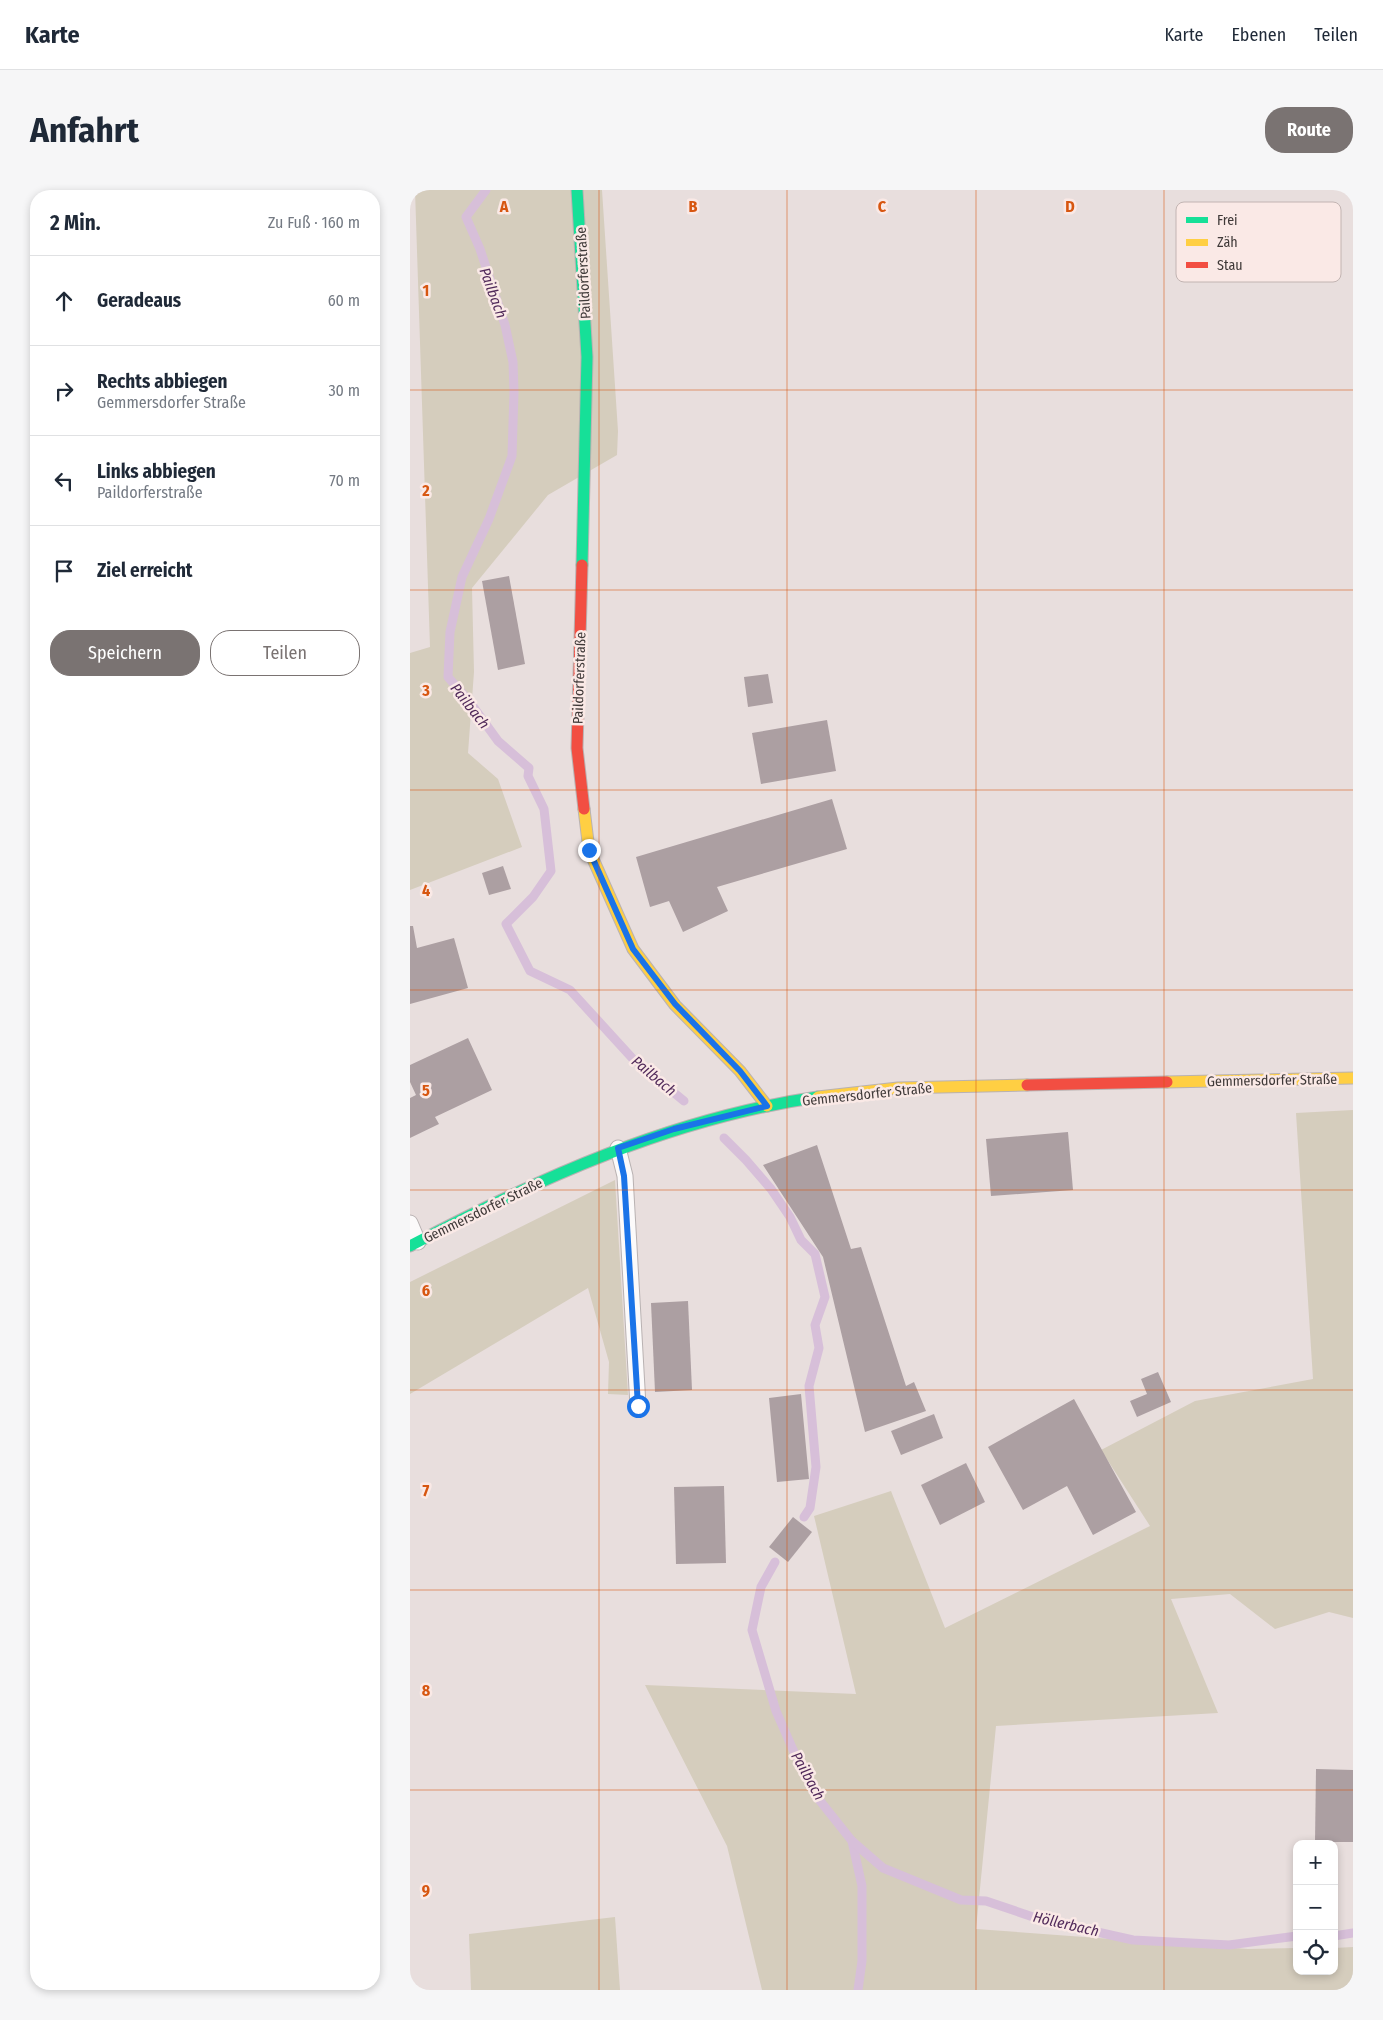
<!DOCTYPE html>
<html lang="de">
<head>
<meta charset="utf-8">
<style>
  :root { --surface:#fff; --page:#f6f6f7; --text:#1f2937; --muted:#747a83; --line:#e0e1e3; --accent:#7a7372 }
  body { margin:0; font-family:"Fira Sans Condensed",sans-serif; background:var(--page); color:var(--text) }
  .controls { position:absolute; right:15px; bottom:15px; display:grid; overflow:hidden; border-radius:10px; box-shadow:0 2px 8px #0003 }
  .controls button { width:45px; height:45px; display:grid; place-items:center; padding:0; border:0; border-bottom:1px solid var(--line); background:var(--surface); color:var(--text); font:25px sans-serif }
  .stop { position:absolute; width:15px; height:15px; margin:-11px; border:4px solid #1a73e8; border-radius:50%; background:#fff }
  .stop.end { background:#1a73e8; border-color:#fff; box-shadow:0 1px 5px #0008 }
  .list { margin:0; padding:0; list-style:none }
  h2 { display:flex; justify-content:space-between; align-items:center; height:65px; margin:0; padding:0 20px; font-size:21px }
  h2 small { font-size:16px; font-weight:400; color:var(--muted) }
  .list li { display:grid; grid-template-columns:32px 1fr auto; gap:15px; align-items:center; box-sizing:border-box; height:90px; padding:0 20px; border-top:1px solid var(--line) }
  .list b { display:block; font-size:19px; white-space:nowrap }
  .list p { margin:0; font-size:16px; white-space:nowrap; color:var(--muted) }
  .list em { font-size:16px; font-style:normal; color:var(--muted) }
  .actions { display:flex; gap:10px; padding:15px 20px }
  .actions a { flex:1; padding:11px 0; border:1px solid var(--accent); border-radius:20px; text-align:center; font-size:18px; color:var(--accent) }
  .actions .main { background:var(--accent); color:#fff }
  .icon { flex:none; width:28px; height:28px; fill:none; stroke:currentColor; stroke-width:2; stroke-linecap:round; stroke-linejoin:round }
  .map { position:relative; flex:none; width:943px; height:1800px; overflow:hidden; border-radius:20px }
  header { display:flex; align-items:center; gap:30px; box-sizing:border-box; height:70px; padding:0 25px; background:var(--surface); border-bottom:1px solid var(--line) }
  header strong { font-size:24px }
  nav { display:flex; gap:28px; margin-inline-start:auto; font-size:18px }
  .intro { display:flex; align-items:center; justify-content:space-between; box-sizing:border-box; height:120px; padding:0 30px }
  h1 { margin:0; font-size:35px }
  .button { padding:12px 22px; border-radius:20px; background:var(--accent); color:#fff; font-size:18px; font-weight:700 }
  main { display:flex; gap:30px; padding:0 30px }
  aside { flex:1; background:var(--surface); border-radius:20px; box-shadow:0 2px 8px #0003 }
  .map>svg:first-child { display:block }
  .green { fill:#d5cdbd }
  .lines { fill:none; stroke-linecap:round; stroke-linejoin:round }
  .stream { stroke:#d7bfd9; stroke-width:9 }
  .building { fill:#ac9fa2 }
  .lane-casing { stroke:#b9b2b2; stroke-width:17 }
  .fast-casing { stroke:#b9b2b2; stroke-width:13 }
  .slow-casing { stroke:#b9b2b2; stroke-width:13 }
  .jam-casing { stroke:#b9b2b2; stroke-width:13 }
  .lane { stroke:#fcfafa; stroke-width:15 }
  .fast { stroke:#16e098; stroke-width:11 }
  .slow { stroke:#ffcf43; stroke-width:11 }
  .jam { stroke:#f24e42; stroke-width:11 }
  .route { stroke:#1a73e8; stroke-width:6 }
  .grid { fill:none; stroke:#d75610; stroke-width:1; stroke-opacity:0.55 }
  .labels { text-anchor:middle; stroke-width:5; stroke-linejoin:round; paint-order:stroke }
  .street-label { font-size:14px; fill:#3f3938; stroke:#fae9e6 }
  .water-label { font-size:15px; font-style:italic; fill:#512a5a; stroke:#fae9e6 }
  .key { fill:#fae9e6; stroke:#c2b4b2; stroke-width:1 }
  .key-label { font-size:14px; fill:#3f3938 }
  .grid-label { font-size:16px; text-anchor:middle; font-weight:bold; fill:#d75610; stroke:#fae9e6; stroke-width:5; stroke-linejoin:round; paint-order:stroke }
</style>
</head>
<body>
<header>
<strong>Karte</strong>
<nav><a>Karte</a><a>Ebenen</a><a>Teilen</a></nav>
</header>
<div class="intro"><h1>Anfahrt</h1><a class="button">Route</a></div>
<main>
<aside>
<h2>2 Min.<small>Zu Fuß · 160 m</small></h2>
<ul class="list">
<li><svg class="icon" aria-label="ahead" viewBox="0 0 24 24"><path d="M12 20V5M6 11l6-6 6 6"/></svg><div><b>Geradeaus</b></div><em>60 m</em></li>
<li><svg class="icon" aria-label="right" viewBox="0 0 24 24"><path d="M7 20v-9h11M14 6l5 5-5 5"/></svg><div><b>Rechts abbiegen</b><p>Gemmersdorfer Straße</p></div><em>30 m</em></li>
<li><svg class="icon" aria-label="left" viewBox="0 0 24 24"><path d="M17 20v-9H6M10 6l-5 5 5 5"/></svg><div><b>Links abbiegen</b><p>Paildorferstraße</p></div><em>70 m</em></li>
<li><svg class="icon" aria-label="arrive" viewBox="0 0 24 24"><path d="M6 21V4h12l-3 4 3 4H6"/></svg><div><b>Ziel erreicht</b></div></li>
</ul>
<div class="actions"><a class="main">Speichern</a><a>Teilen</a></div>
</aside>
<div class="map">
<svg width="943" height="1800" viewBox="0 0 943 1800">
  <rect width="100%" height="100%" fill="#e8dedd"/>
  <!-- green -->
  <g class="green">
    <path d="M 5,0 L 192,0 L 208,241 L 207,265 L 138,305 L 62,398 L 64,482 L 58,563 L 88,589 L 112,657 L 0,700 L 0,463 L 20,457 Z"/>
    <path d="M 943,920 L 943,1428 L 919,1422 L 865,1439 L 820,1404 L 761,1409 L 808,1523 L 586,1536 L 566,1739 L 838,1759 L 887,1758 L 887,1781 L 924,1781 L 924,1758 L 943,1757 L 943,1800 L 352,1800 L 317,1656 L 235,1495 L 446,1504 L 404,1326 L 481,1301 L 535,1438 L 740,1336 L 691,1260 L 785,1211 L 903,1189 L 886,923 Z"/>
    <path d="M 205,990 L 218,1205 L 198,1204 L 199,1172 L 178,1098 L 0,1204 L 0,1092 Z"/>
    <path d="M 205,1727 L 210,1800 L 61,1800 L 59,1744 Z"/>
  </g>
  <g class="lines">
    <!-- stream -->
    <g class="stream">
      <path d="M 76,0 L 56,27 L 70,59 L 95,135 L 103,172 L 104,202 L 102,266 L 79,329 L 52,387 L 40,442 L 38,487 L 59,511 L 88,551 L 119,578 L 118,586 L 134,619 L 141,681 L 123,707 L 96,734 L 120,781 L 160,800 L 223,869 L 274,911"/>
      <path d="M 314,948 L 336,970 L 361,999 L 380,1027 L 391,1050 L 405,1064 L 415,1107 L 405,1135 L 409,1158 L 399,1196 L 406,1277 L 400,1318 L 394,1327"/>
      <path d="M 365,1372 L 351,1397 L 342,1440 L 366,1521 L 384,1562 L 407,1607 L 442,1651 L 452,1696 L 452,1771 L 448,1800"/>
      <path d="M 442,1651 L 473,1678 L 551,1710 L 576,1711 L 629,1729 L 723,1750 L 819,1755 L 887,1746"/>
      <path d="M 924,1746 L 943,1743"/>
    </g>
  </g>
  <!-- building -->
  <g class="building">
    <path d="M 99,386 L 115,474 L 88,480 L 72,391 Z"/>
    <path d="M 358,484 L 363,513 L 338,517 L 334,487 Z"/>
    <path d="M 417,530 L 426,581 L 351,594 L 342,543 Z"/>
    <path d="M 422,609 L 437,659 L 307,697 L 318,721 L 273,742 L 259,711 L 240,717 L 226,667 Z"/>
    <path d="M 93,676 L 101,699 L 79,705 L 72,683 Z"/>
    <path d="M 0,736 L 3,736 L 7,758 L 44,748 L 58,798 L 0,814 Z"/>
    <path d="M 58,848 L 82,900 L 25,927 L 29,934 L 0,948 L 0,908 L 6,905 L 0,892 L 0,875 Z"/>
    <path d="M 658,942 L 663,1000 L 581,1006 L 576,949 Z"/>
    <path d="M 407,955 L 441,1059 L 451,1057 L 496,1196 L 504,1192 L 516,1221 L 455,1242 L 413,1067 L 353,975 Z"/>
    <path d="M 278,1111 L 282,1200 L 245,1202 L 241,1113 Z"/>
    <path d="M 748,1182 L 761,1212 L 727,1227 L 720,1211 L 737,1204 L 731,1189 Z"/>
    <path d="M 391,1204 L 399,1289 L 367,1292 L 359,1208 Z"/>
    <path d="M 664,1209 L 726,1322 L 683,1345 L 657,1296 L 613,1320 L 578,1257 Z"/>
    <path d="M 524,1224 L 533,1248 L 491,1265 L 481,1241 Z"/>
    <path d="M 556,1273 L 575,1312 L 530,1335 L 511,1295 Z"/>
    <path d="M 314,1296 L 316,1373 L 266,1374 L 264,1297 Z"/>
    <path d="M 383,1327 L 402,1342 L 378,1372 L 359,1357 Z"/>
    <path d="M 906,1579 L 943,1580 L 943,1652 L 905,1652 Z"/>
  </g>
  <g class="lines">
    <!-- lane casing -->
    <g class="lane-casing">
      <g id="lane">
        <path d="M 208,958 L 215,986 L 228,1216"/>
        <path d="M 0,1033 L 8,1052"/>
      </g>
    </g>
    <!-- fast casing -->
    <g class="fast-casing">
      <g id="fast">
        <path d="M 167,0 L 177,167 L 172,375"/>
        <path d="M 0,1056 C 129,988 263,928 408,907"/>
      </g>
    </g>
    <!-- slow casing -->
    <g class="slow-casing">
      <g id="slow">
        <path d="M 174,619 L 179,660 L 223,759 L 265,815 L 330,881 L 357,916"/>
        <path d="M 757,892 L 943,888"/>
        <path d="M 408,907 L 488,898 L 617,895"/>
      </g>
    </g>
    <!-- jam casing -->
    <g class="jam-casing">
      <g id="jam">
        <path d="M 172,375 L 167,558 L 174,619"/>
        <path d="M 617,895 L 757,892"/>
      </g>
    </g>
    <!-- lane -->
    <use href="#lane" class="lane"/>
    <!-- fast -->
    <use href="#fast" class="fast"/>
    <!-- slow -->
    <use href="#slow" class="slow"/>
    <!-- jam -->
    <use href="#jam" class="jam"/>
  </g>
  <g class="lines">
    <!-- route -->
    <path class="route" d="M 179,660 L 223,759 L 265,814 L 330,881 L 357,916 L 264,939 L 208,958 L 214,986 L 228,1216"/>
  </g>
  <!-- grid -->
  <path class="grid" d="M 189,0 L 189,1800M 377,0 L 377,1800M 566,0 L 566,1800M 754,0 L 754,1800M 0,200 L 943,200M 0,400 L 943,400M 0,600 L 943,600M 0,800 L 943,800M 0,1000 L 943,1000M 0,1200 L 943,1200M 0,1400 L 943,1400M 0,1600 L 943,1600"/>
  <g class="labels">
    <!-- street labels -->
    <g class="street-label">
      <text transform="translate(173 83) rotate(-93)" y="5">Paildorferstraße</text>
      <text transform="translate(169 488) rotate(-88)" y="5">Paildorferstraße</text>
      <text transform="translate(862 890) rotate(-1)" y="5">Gemmersdorfer Straße</text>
      <text transform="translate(457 904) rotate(-6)" y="5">Gemmersdorfer Straße</text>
      <text transform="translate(73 1020) rotate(-26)" y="5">Gemmersdorfer Straße</text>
    </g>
    <!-- water labels -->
    <g class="water-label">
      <text transform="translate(83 103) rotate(70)" y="5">Pailbach</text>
      <text transform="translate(60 516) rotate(52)" y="5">Pailbach</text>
      <text transform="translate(244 886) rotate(40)" y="5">Pailbach</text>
      <text transform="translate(398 1586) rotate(61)" y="5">Pailbach</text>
      <text transform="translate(656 1734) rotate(13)" y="5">Höllerbach</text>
    </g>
  </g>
  <!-- legend -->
  <rect x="766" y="12" width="165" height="80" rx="8" class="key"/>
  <rect x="776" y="27" width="22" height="6" fill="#16e098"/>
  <rect x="776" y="49" width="22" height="7" fill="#ffcf43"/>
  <rect x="776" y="72" width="22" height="6" fill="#f24e42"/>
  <g class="key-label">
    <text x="807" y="35">Frei</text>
    <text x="807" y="57">Zäh</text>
    <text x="807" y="80">Stau</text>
  </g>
  <g class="grid-label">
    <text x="94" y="22">A</text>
    <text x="283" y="22">B</text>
    <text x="472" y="22">C</text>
    <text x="660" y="22">D</text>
    <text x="16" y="106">1</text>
    <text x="16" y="306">2</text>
    <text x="16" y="506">3</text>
    <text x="16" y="706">4</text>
    <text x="16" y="906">5</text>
    <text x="16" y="1106">6</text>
    <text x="16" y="1306">7</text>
    <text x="16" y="1506">8</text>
    <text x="16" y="1706">9</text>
  </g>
</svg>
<div class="controls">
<button>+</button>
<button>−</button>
<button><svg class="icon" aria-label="locate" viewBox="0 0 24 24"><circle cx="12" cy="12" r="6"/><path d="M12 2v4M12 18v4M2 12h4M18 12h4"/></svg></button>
</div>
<div class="stop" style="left:228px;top:1216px"></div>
<div class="stop end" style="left:179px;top:660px"></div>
</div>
</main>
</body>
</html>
